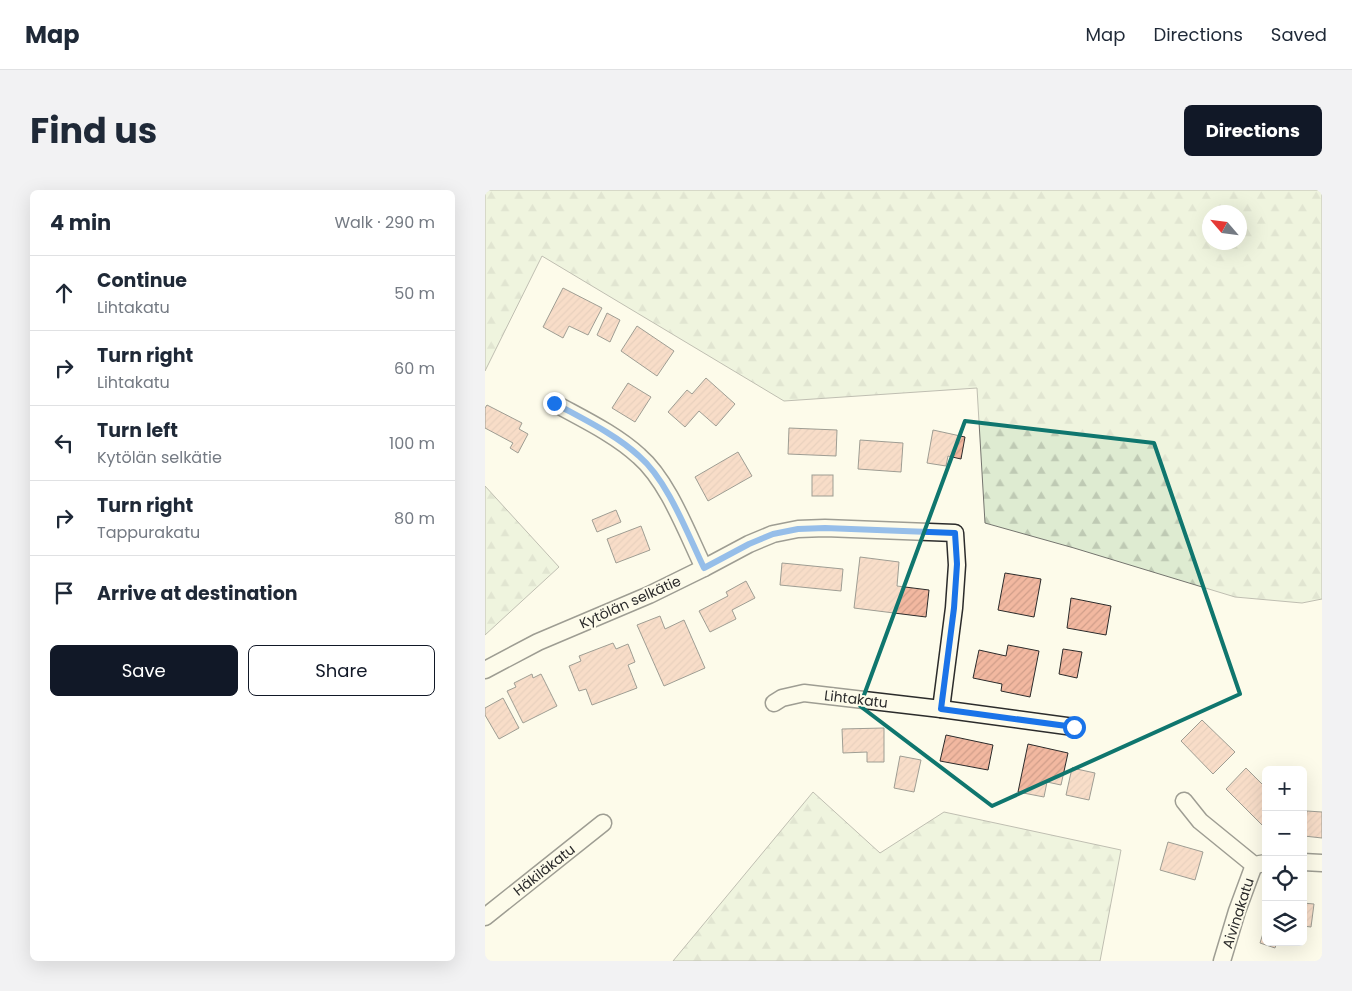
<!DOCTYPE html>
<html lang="en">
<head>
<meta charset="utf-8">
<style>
  :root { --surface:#fff; --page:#f2f2f3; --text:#1f2937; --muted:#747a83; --line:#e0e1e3; --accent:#111827 }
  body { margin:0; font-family:Poppins,sans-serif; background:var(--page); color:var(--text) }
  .controls { position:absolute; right:15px; bottom:15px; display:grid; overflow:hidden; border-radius:8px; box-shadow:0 5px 20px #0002 }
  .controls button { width:45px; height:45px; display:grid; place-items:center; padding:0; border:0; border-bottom:1px solid var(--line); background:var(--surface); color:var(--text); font:25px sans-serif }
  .compass { position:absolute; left:717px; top:15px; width:45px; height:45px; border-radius:50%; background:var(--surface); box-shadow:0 5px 20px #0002; rotate:298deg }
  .stop { position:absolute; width:15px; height:15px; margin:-11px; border:4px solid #1a73e8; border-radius:50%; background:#fff }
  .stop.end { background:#1a73e8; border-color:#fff; box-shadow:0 1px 5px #0008 }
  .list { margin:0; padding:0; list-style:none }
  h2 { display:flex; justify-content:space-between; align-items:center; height:65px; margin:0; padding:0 20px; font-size:21px }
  h2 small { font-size:16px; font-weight:400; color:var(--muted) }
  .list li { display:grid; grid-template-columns:32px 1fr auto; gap:15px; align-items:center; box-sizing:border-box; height:75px; padding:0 20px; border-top:1px solid var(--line) }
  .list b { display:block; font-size:19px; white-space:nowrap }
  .list p { margin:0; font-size:16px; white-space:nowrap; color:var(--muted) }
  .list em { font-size:16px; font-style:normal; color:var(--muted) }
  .actions { display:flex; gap:10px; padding:15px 20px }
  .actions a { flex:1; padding:11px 0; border:1px solid var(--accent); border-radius:8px; text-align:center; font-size:18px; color:var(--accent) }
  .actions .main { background:var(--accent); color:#fff }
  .icon { flex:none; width:28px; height:28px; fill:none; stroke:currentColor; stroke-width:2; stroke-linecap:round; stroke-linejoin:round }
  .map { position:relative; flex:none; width:837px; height:771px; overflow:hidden; border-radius:8px }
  header { display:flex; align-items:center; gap:30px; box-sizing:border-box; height:70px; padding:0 25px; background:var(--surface); border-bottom:1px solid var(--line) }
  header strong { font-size:24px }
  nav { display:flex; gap:28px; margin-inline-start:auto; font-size:18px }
  .intro { display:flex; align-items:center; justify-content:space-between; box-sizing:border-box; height:120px; padding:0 30px }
  h1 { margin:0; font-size:35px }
  .button { padding:12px 22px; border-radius:8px; background:var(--accent); color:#fff; font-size:18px; font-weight:700 }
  main { display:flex; gap:30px; padding:0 30px }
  aside { flex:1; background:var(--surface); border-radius:8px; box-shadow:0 5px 20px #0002 }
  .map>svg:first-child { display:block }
  .forest { fill:url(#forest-firs); stroke:#74746e; fill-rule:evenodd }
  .building { fill:url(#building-hatch); stroke:#2b2b2b }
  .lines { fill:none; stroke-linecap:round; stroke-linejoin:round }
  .minor-casing { stroke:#2b2b2b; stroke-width:19 }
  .minor { stroke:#fdfbea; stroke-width:16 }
  .route { stroke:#1a73e8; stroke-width:6 }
  .marked { fill:none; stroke:#0f766e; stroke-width:4; stroke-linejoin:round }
  .labels { text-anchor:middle; stroke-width:4; stroke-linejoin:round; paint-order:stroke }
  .street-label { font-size:14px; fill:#2b2b2b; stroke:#fdfbea }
</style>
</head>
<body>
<header>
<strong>Map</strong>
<nav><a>Map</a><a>Directions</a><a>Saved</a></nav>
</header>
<div class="intro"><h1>Find us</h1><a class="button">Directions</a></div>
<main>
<aside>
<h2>4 min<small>Walk · 290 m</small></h2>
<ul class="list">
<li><svg class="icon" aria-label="ahead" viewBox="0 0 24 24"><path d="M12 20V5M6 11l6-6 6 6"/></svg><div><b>Continue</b><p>Lihtakatu</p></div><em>50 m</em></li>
<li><svg class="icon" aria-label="right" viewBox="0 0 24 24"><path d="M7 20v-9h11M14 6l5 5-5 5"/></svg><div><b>Turn right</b><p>Lihtakatu</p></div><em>60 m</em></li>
<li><svg class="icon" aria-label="left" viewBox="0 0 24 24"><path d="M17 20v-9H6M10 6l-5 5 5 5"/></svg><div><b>Turn left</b><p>Kytölän selkätie</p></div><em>100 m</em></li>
<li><svg class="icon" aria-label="right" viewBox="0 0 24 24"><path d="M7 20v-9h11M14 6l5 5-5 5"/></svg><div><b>Turn right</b><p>Tappurakatu</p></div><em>80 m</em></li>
<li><svg class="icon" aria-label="arrive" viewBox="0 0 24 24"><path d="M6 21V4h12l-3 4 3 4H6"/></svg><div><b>Arrive at destination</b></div></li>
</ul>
<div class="actions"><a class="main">Save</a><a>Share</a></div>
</aside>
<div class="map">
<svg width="837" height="771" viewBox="0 0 837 771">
  <defs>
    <pattern id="forest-firs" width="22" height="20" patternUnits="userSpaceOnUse" patternTransform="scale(1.25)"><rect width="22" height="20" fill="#deebd1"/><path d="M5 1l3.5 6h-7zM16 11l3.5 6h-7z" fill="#bfcab4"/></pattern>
    <pattern id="building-hatch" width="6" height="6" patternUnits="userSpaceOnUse" patternTransform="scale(1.25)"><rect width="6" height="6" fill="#f2b8a0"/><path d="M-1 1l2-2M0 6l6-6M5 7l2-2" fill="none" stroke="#d09e8a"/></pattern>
  </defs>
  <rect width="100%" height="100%" fill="#fdfbea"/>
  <!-- forest -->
  <g class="forest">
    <path d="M 0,0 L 837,0 L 837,409 L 817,413 L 750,407 L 589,358 L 500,333 L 492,198 L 299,211 L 57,66 L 0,181 ZM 724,22 L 754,22 L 754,52 L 724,52 Z"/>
    <path d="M 0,296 L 74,377 L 0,445 Z"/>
    <path d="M 328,602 L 395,663 L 459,622 L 636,660 L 615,771 L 188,771 Z"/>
  </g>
  <!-- building -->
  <g class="building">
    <path d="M 78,98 L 117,118 L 103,145 L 84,136 L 78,148 L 58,137 Z"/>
    <path d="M 122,123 L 135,130 L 125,152 L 112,145 Z"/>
    <path d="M 152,136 L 189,161 L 172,186 L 136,161 Z"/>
    <path d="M 221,188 L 250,214 L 231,236 L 214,221 L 200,237 L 183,222 L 202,200 L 207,204 Z"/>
    <path d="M 143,193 L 166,207 L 150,232 L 127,218 Z"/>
    <path d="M 2,215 L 37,233 L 34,239 L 43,244 L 33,263 L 25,258 L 28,253 L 0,238 L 0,218 Z"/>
    <path d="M 304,238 L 352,240 L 351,266 L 303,264 Z"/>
    <path d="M 448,240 L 480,247 L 476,269 L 463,266 L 461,276 L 442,273 Z"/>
    <path d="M 375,250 L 418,253 L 416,282 L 373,279 Z"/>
    <path d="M 253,262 L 267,286 L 223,311 L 210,287 Z"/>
    <rect x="327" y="285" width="21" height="21"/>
    <path d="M 131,320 L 136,332 L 112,342 L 107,330 Z"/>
    <path d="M 156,336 L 165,360 L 131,373 L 122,349 Z"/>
    <path d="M 375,367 L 414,372 L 412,396 L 444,400 L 441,427 L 369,418 Z"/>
    <path d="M 297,373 L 358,379 L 356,401 L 295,395 Z"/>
    <path d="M 520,383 L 556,389 L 549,427 L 513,420 Z"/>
    <path d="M 261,391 L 270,408 L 247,420 L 251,429 L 225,442 L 214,421 L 243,406 L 241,402 Z"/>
    <path d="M 586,408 L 626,416 L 621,445 L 582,438 Z"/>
    <path d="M 175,426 L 180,439 L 199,430 L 220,478 L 179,496 L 152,435 Z"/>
    <path d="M 128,453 L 131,459 L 143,454 L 150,472 L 143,475 L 152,498 L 107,515 L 101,499 L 94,501 L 84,476 L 96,471 L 94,466 Z"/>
    <path d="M 523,455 L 554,461 L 545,507 L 516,501 L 517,494 L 488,488 L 494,460 L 521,466 Z"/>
    <path d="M 578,459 L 597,462 L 592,488 L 574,484 Z"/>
    <path d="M 47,484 L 48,488 L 56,484 L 72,516 L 38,533 L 22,501 L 31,497 L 29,493 Z"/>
    <path d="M 18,508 L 34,538 L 14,549 L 0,525 L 0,518 Z"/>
    <path d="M 717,530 L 750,562 L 728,584 L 696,551 Z"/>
    <path d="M 399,538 L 399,572 L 382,572 L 382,562 L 358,563 L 357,539 Z"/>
    <path d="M 461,545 L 508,555 L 503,580 L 455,571 Z"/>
    <path d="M 543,554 L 583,563 L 576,595 L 562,592 L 559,607 L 533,602 Z"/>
    <path d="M 415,566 L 436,570 L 429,602 L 409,598 Z"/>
    <path d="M 587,578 L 610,583 L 604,610 L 581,605 Z"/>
    <path d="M 761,578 L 781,598 L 781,639 L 741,599 Z"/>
    <path d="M 822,621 L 837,622 L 837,648 L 819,646 Z"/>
    <path d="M 683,652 L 718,662 L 710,690 L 675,680 Z"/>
    <path d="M 818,713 L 829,714 L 826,737 L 818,736 Z"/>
    <path d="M 780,737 L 781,752 L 792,752 L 790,758 L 775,753 Z"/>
  </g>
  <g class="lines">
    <!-- minor casing -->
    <g class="minor-casing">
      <g id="minor">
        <path d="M 69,213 C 98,229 130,244 154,266 C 183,291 202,343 219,378"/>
        <path d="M 0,480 L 53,452 L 164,405 L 219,378 L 264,354 L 288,344 L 313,339 L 340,338 L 470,343 L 472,375 L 469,418 L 456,519"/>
        <path d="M 289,513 L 297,508 L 319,503 L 456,519 L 589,537"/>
        <path d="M 699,611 L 715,631 L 769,675 L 781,673"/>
        <path d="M 818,672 L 837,673"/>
        <path d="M 0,727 L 118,633"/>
        <path d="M 737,771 L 752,721 L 769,675"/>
      </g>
    </g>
    <!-- minor -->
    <use href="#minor" class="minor"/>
  </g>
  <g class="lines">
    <!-- route -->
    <path class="route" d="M 69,213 C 98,229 130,244 154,266 C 183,291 202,343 219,378 L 264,354 L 288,344 L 313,339 L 340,338 L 470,343 L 472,374 L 469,418 L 456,519 L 589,537"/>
  </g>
  <!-- marked area -->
  <path d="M0 0H837V771H0ZM 480,231 L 669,253 L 755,504 L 507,616 L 375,516 Z" fill="#fdfbea" fill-opacity=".55" fill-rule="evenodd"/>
  <path class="marked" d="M 480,231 L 669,253 L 755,504 L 507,616 L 375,516 Z"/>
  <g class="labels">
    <!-- street labels -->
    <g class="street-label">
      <text transform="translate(145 412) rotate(-24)" y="5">Kytölän selkätie</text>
      <text transform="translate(371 509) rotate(7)" y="5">Lihtakatu</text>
      <text transform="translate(59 680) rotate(-38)" y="5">Häkiläkatu</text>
      <text transform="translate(753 723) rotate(-72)" y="5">Aivinakatu</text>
    </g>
  </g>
</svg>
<div class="controls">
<button>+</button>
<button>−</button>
<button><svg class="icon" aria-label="locate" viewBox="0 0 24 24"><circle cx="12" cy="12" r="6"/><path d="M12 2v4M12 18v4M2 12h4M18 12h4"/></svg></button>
<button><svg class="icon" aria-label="layers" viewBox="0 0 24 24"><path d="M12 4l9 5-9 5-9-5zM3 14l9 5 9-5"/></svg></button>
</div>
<svg class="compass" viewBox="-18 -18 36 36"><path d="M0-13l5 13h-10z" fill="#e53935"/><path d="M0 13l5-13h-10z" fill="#747a83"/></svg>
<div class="stop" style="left:589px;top:537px"></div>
<div class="stop end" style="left:69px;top:213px"></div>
</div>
</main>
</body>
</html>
